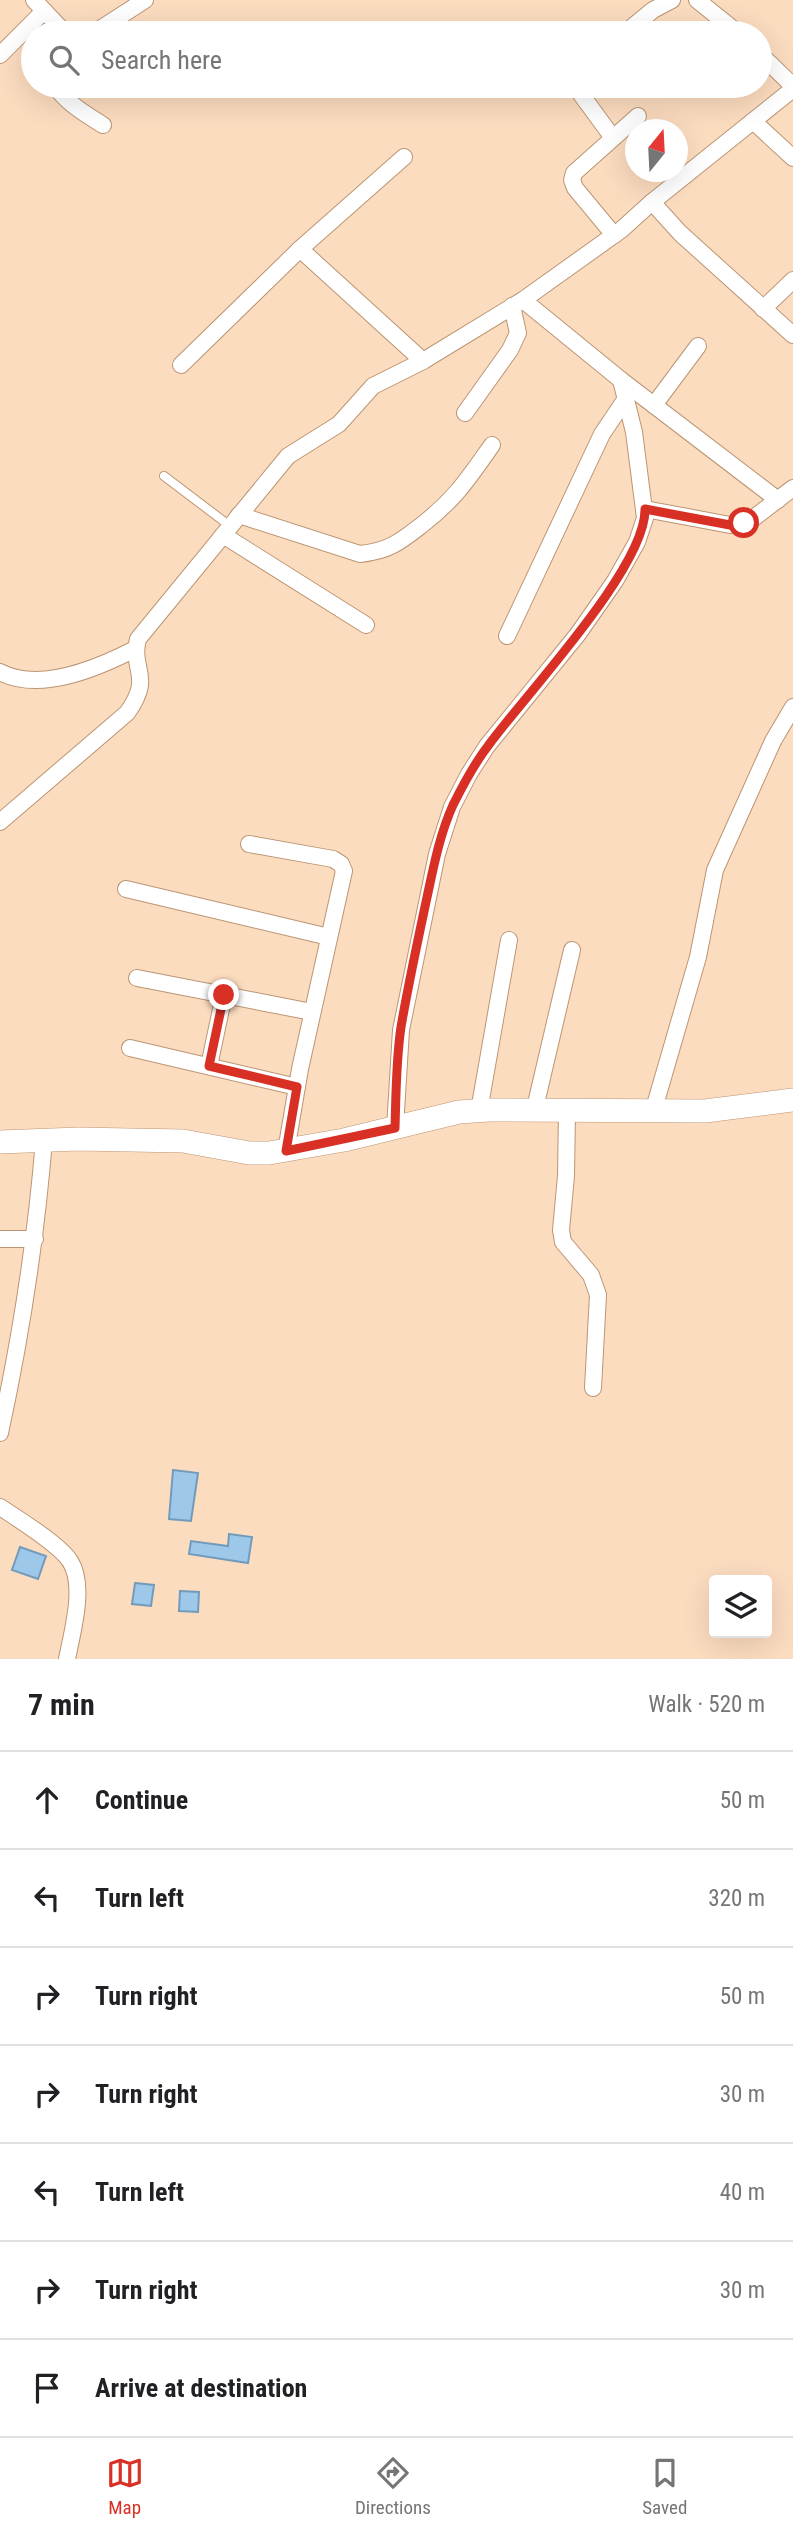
<!DOCTYPE html>
<html lang="en">
<head>
<meta charset="utf-8">
<style>
  :root { --surface:#fff; --page:#f6f6f6; --text:#202124; --muted:#757577; --line:#e0e0e0; --accent:#d93025 }
  body { margin:0; font-family:"Roboto Condensed",sans-serif; background:var(--page); color:var(--text) }
  .controls { position:absolute; right:21px; bottom:21px; display:grid; overflow:hidden; border-radius:7px; box-shadow:0 7px 28px #0002 }
  .controls button { width:63px; height:63px; display:grid; place-items:center; padding:0; border:0; border-bottom:2px solid var(--line); background:var(--surface); color:var(--text); font:35px sans-serif }
  .compass { position:absolute; left:625px; top:119px; width:63px; height:63px; border-radius:50%; background:var(--surface); box-shadow:0 7px 28px #0002; rotate:18deg }
  .stop { position:absolute; width:21px; height:21px; margin:-16px; border:5px solid #d93025; border-radius:50%; background:#fff }
  .stop.end { background:#d93025; border-color:#fff; box-shadow:0 2px 7px #0008 }
  .list { margin:0; padding:0; list-style:none }
  h2 { display:flex; justify-content:space-between; align-items:center; height:91px; margin:0; padding:0 28px; font-size:30px }
  h2 small { font-size:23px; font-weight:400; color:var(--muted) }
  .list li { display:grid; grid-template-columns:46px 1fr auto; gap:21px; align-items:center; box-sizing:border-box; height:98px; padding:0 28px; border-top:2px solid var(--line) }
  .list b { display:block; font-size:26px; white-space:nowrap }
  .list em { font-size:23px; font-style:normal; color:var(--muted) }
  .icon { flex:none; width:38px; height:38px; fill:none; stroke:currentColor; stroke-width:2; stroke-linecap:round; stroke-linejoin:round }
  .map { position:relative; flex:none; width:793px; height:1659px; overflow:hidden }
  .search { position:absolute; background:var(--surface); box-shadow:0 7px 28px #0002; left:21px; right:21px; top:21px; height:77px; display:flex; align-items:center; gap:18px; box-sizing:border-box; padding:0 24px; border-radius:38px; color:var(--muted); font-size:26px }
  .sheet { height:777px; background:var(--surface) }
  nav { display:flex; justify-content:space-around; align-items:center; box-sizing:border-box; height:98px; border-top:2px solid var(--line); background:var(--surface); font-size:19px; color:var(--muted) }
  nav a { display:grid; justify-items:center; gap:4px }
  nav .on { color:var(--accent) }
  .map>svg:first-child { display:block }
  .building { fill:#9ec8ea; stroke:#729bbb; stroke-width:2 }
  .lines { fill:none; stroke-linecap:round; stroke-linejoin:round }
  .lane-casing { stroke:#bb9573; stroke-width:10 }
  .street-casing { stroke:#bb9573; stroke-width:18 }
  .secondary-casing { stroke:#bb9573; stroke-width:24 }
  .lane { stroke:#fff; stroke-width:8 }
  .street { stroke:#fff; stroke-width:16 }
  .secondary { stroke:#fff; stroke-width:23 }
  .route { stroke:#d93025; stroke-width:9 }
</style>
</head>
<body>
<div class="map">
<svg width="793" height="1659" viewBox="0 0 793 1659">
  <rect width="100%" height="100%" fill="#fcdcbf"/>
  <!-- building -->
  <g class="building">
    <path d="M 173,1470 L 198,1473 L 191,1521 L 169,1519 Z"/>
    <path d="M 229,1534 L 252,1537 L 248,1563 L 189,1554 L 191,1541 L 228,1546 Z"/>
    <path d="M 20,1547 L 46,1556 L 38,1579 L 12,1570 Z"/>
    <path d="M 135,1583 L 154,1585 L 151,1606 L 132,1604 Z"/>
    <path d="M 180,1591 L 199,1592 L 198,1612 L 179,1611 Z"/>
  </g>
  <g class="lines">
    <!-- lane casing -->
    <g class="lane-casing">
      <path id="lane" d="M 164,476 L 230,526"/>
    </g>
    <!-- street casing -->
    <g class="street-casing">
      <g id="street">
        <path d="M 34,0 L 65,33"/>
        <path d="M 697,0 L 738,33"/>
        <path d="M 94,33 L 145,0"/>
        <path d="M 625,33 L 653,10 L 672,0"/>
        <path d="M 760,54 L 793,86"/>
        <path d="M 0,55 L 44,11"/>
        <path d="M 55,86 C 68,104 85,114 103,125"/>
        <path d="M 575,86 L 613,138"/>
        <path d="M 753,121 L 793,158"/>
        <path d="M 652,202 L 680,233 L 793,335"/>
        <path d="M 614,235 L 575,188 L 572,180 L 574,173 L 638,116"/>
        <path d="M 300,249 L 423,361"/>
        <path d="M 523,300 L 621,380 L 778,500"/>
        <path d="M 763,309 L 793,280"/>
        <path d="M 181,365 L 300,249 L 404,157"/>
        <path d="M 654,405 L 698,346"/>
        <path d="M 465,413 L 510,350 L 518,333 L 512,306"/>
        <path d="M 645,509 L 730,525 L 751,520 L 793,488"/>
        <path d="M 239,515 L 360,554 C 390,551 401,541 423,524 C 456,498 468,479 492,445"/>
        <path d="M 223,535 L 366,625"/>
        <path d="M 507,636 L 602,434 L 625,400"/>
        <path d="M 0,672 C 40,693 98,668 135,649"/>
        <path d="M 0,822 L 127,713 C 154,676 130,670 138,639 L 288,456 L 339,424 L 373,386 L 423,361 L 523,300 L 621,230 L 652,202 L 793,89"/>
        <path d="M 249,844 L 333,859 L 341,864 L 344,871 L 300,1069 L 286,1151"/>
        <path d="M 126,889 L 329,937"/>
        <path d="M 137,978 L 312,1012"/>
        <path d="M 130,1048 L 297,1087"/>
        <path d="M 209,1066 L 224,995"/>
        <path d="M 479,1111 L 509,940"/>
        <path d="M 534,1112 L 572,950"/>
        <path d="M 567,1112 L 566,1176 L 561,1230 L 563,1242 L 591,1275 L 598,1295 L 593,1388"/>
        <path d="M 653,1112 L 698,957 L 715,870 L 773,741 L 793,707"/>
        <path d="M 395,1128 L 401,1030 L 437,854 L 452,807 L 469,774 L 487,746 L 578,634 L 615,581 L 637,542 L 645,518 L 634,432 L 621,380"/>
        <path d="M 0,1239 L 35,1239"/>
        <path d="M 0,1433 C 21,1336 36,1239 44,1140"/>
        <path d="M 0,1507 C 18,1519 59,1544 70,1561 C 86,1585 72,1633 67,1659"/>
      </g>
    </g>
    <!-- secondary casing -->
    <g class="secondary-casing">
      <path id="secondary" d="M 0,1142 L 78,1139 L 183,1141 L 249,1153 L 269,1153 L 344,1140 L 459,1112 L 489,1110 L 705,1111 L 793,1100"/>
    </g>
    <!-- lane -->
    <use href="#lane" class="lane"/>
    <!-- street -->
    <use href="#street" class="street"/>
    <!-- secondary -->
    <use href="#secondary" class="secondary"/>
  </g>
  <g class="lines">
    <!-- route -->
    <path class="route" d="M 224,995 L 209,1066 L 297,1087 L 286,1151 L 395,1128 C 396,1095 396,1060 401,1027 C 408,986 417,944 426,902 C 433,870 439,836 453,805 C 463,785 474,764 488,746 C 524,696 646,568 645,509 L 730,525 L 744,523"/>
  </g>
</svg>
<div class="controls">
<button><svg class="icon" aria-label="layers" viewBox="0 0 24 24"><path d="M12 4l9 5-9 5-9-5zM3 14l9 5 9-5"/></svg></button>
</div>
<svg class="compass" viewBox="-18 -18 36 36"><path d="M0-13l5 13h-10z" fill="#e53935"/><path d="M0 13l5-13h-10z" fill="#757577"/></svg>
<div class="stop" style="left:744px;top:523px"></div>
<div class="stop end" style="left:224px;top:995px"></div>
<div class="search"><svg class="icon" aria-label="search" viewBox="0 0 24 24"><circle cx="10" cy="10" r="6"/><path d="M15 15l6 6"/></svg>Search here</div>
</div>
<section class="sheet">
<h2>7 min<small>Walk · 520 m</small></h2>
<ul class="list">
<li><svg class="icon" aria-label="ahead" viewBox="0 0 24 24"><path d="M12 20V5M6 11l6-6 6 6"/></svg><div><b>Continue</b></div><em>50 m</em></li>
<li><svg class="icon" aria-label="left" viewBox="0 0 24 24"><path d="M17 20v-9H6M10 6l-5 5 5 5"/></svg><div><b>Turn left</b></div><em>320 m</em></li>
<li><svg class="icon" aria-label="right" viewBox="0 0 24 24"><path d="M7 20v-9h11M14 6l5 5-5 5"/></svg><div><b>Turn right</b></div><em>50 m</em></li>
<li><svg class="icon" aria-label="right" viewBox="0 0 24 24"><path d="M7 20v-9h11M14 6l5 5-5 5"/></svg><div><b>Turn right</b></div><em>30 m</em></li>
<li><svg class="icon" aria-label="left" viewBox="0 0 24 24"><path d="M17 20v-9H6M10 6l-5 5 5 5"/></svg><div><b>Turn left</b></div><em>40 m</em></li>
<li><svg class="icon" aria-label="right" viewBox="0 0 24 24"><path d="M7 20v-9h11M14 6l5 5-5 5"/></svg><div><b>Turn right</b></div><em>30 m</em></li>
<li><svg class="icon" aria-label="arrive" viewBox="0 0 24 24"><path d="M6 21V4h12l-3 4 3 4H6"/></svg><div><b>Arrive at destination</b></div></li>
</ul>
</section>
<nav>
<a class="on"><svg class="icon" aria-label="map" viewBox="0 0 24 24"><path d="M3 6l6-2 6 2 6-2v14l-6 2-6-2-6 2zM9 4v14M15 6v14"/></svg>Map</a>
<a><svg class="icon" aria-label="directions" viewBox="0 0 24 24"><path d="M12 3l9 9-9 9-9-9zM9 14v-3h6M13 9l2 2-2 2"/></svg>Directions</a>
<a><svg class="icon" aria-label="saved" viewBox="0 0 24 24"><path d="M7 4h10v16l-5-4-5 4z"/></svg>Saved</a>
</nav>
</body>
</html>
